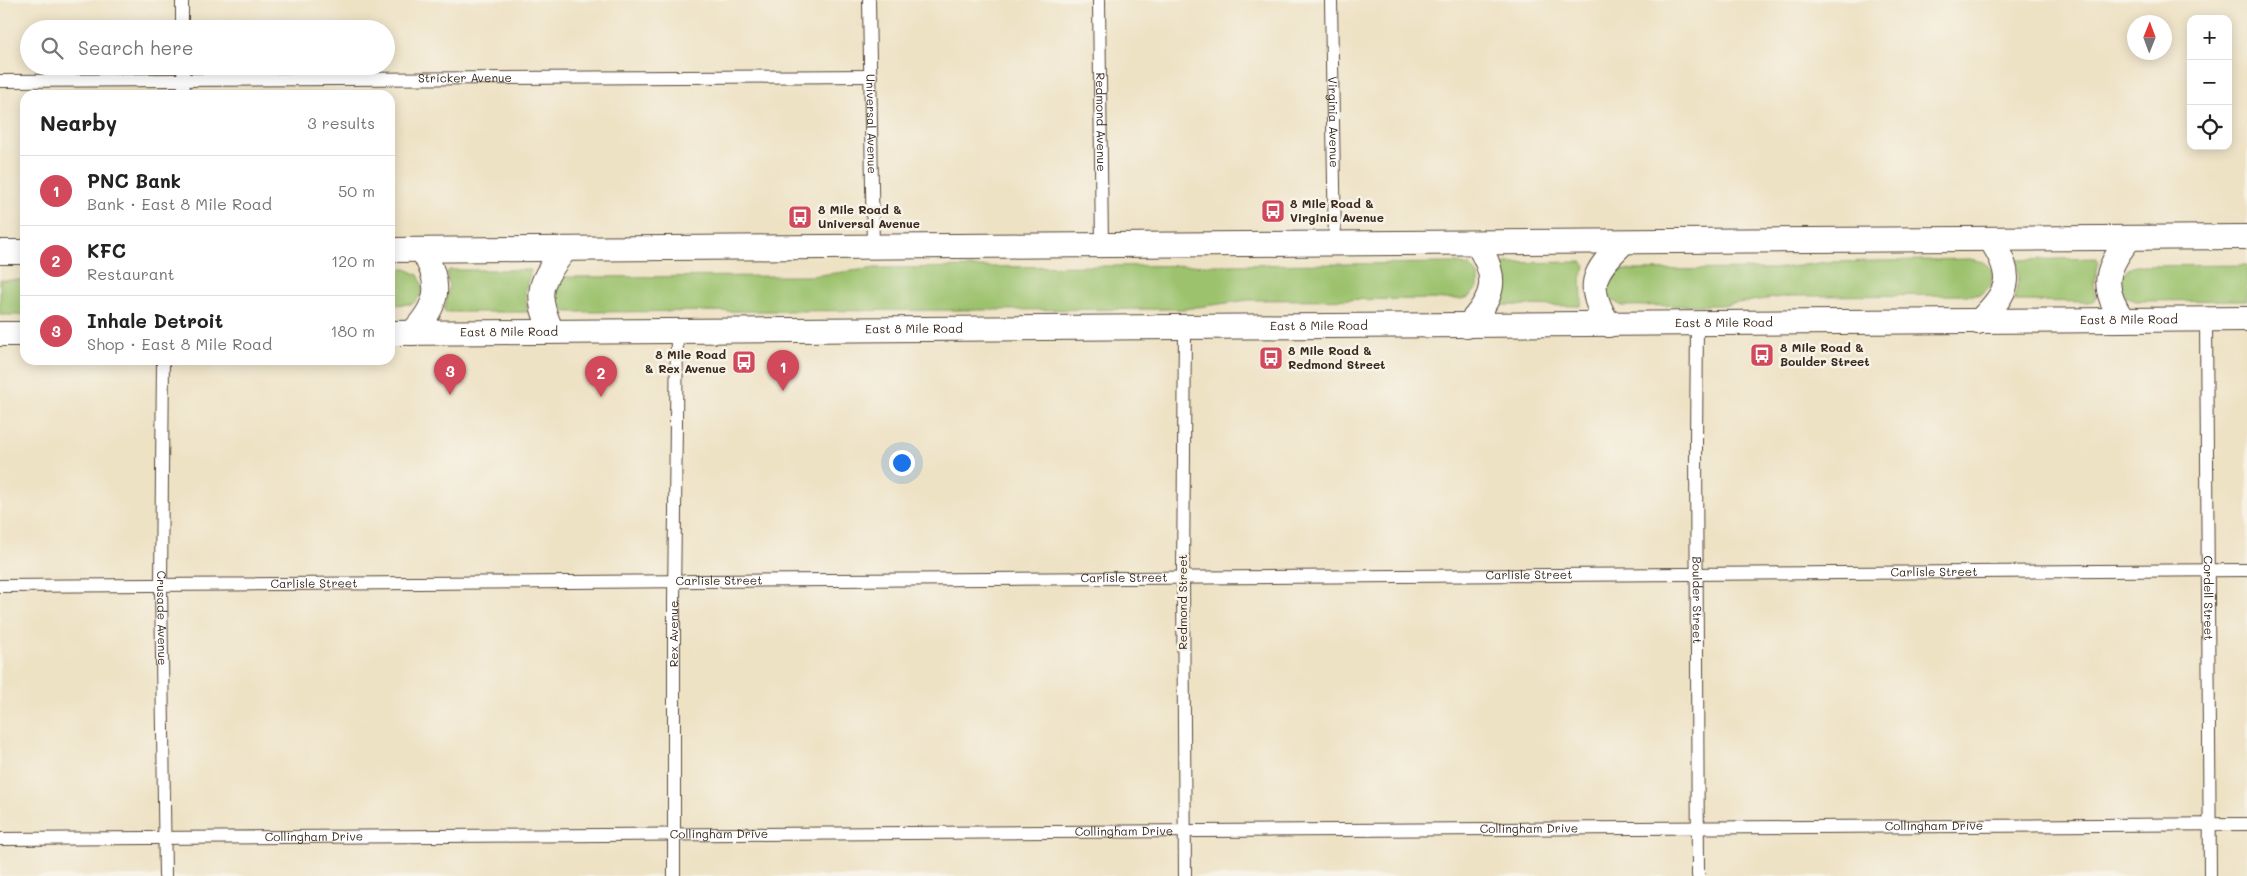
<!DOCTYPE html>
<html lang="en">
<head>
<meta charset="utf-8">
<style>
  :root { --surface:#fff; --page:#f6f6f6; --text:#222; --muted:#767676; --line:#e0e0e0; --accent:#d1495b }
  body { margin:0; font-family:Mali,sans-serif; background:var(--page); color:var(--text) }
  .controls { position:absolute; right:15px; top:15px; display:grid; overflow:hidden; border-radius:10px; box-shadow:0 2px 12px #0003 }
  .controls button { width:45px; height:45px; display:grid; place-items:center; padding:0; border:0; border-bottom:1px solid var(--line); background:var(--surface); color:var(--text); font:25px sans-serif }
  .compass { position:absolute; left:2127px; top:15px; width:45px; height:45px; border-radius:50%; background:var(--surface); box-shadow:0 2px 12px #0003; rotate:1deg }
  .you { position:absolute; left:901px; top:462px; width:18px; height:18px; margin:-12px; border:4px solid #fff; border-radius:50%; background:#1a73e8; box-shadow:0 0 0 8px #1a73e833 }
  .badge { display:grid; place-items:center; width:32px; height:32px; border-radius:50%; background:var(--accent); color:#fff; font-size:16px; font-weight:700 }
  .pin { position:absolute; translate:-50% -41px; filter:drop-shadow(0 1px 2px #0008) }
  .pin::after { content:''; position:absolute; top:26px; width:18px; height:15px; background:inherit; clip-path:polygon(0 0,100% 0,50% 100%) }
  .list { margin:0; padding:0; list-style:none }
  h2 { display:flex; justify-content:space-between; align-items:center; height:65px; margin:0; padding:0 20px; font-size:21px }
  h2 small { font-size:16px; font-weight:400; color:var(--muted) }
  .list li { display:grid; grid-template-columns:32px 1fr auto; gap:15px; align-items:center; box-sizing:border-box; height:70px; padding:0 20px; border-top:1px solid var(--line) }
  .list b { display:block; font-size:19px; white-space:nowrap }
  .list p { margin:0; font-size:16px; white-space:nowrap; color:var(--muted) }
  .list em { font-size:16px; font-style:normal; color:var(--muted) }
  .icon { flex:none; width:28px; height:28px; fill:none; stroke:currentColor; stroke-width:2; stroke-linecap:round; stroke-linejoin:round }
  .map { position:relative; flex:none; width:2247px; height:876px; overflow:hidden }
  .search { position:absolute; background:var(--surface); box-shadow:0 2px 12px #0003; left:20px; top:20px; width:375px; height:55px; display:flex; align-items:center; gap:12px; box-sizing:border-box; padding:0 18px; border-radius:28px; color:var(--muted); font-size:19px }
  .panel { position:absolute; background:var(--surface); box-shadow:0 2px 12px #0003; left:20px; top:90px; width:375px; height:275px; border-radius:15px }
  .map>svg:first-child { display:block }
  .green { fill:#9cc26d; stroke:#6c7646 }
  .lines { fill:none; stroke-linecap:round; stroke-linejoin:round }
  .street-casing { stroke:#564637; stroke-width:14 }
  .highway-casing { stroke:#564637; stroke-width:26 }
  .street { stroke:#fff; stroke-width:12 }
  .highway { stroke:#fff; stroke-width:24 }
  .labels { text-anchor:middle; stroke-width:5; stroke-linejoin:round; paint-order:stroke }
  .street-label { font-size:12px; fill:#3b2a1e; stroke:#f7f3e8 }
  .poi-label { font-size:12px; font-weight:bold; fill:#3b2a1e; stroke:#f7f3e8; text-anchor:start }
</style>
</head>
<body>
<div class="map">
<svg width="2247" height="876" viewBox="0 0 2247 876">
  <rect width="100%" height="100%" fill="#f7f3e8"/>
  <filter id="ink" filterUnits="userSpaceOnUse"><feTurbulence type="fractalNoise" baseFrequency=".02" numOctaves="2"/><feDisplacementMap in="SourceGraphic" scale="10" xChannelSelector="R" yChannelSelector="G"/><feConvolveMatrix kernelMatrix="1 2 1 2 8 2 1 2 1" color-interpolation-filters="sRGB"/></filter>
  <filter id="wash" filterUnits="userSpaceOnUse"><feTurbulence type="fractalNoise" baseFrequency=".0096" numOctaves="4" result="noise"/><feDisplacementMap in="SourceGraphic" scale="20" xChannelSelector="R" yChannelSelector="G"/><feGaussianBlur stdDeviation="1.12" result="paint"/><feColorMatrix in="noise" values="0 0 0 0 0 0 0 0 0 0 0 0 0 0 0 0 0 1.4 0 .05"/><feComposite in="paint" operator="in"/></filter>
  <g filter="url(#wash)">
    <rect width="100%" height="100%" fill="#eee2c5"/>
    <!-- green -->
    <g class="green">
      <path d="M 2097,258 L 2099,262 L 2093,285 L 2096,298 L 2093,302 L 2014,301 L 2019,277 L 2017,260 Z"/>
      <path d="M 1970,259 L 1984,262 L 1992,270 L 1992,284 L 1983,293 L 1976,295 L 1789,296 L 1722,305 L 1622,306 L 1610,299 L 1606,287 L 1611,275 L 1624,270 L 1774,269 L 1828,262 Z"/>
      <path d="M 1583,262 L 1585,266 L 1581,278 L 1582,302 L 1580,306 L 1500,305 L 1506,283 L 1503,266 L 1505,263 Z"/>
      <path d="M 1457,263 L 1470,266 L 1478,275 L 1478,287 L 1469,297 L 1461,299 L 1248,300 L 1184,309 L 567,312 C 549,306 548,283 566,277 L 811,276 L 876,268 Z"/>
      <path d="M 2247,265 L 2247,300 L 2136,301 L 2126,297 L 2120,286 C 2121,275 2124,269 2136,266 Z"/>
      <path d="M 406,269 L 418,275 C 425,287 423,296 412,304 L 390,305 L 390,270 Z"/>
      <path d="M 449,270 L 531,270 L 525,293 L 528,312 L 444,312 L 449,288 L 447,273 Z"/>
      <rect x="0" y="280" width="25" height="35"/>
    </g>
  </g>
  <g filter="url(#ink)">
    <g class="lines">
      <!-- street casing -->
      <g class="street-casing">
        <g id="street">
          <path d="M 182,0 L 182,29"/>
          <path id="s1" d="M 869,0 L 873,248"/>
          <path id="s2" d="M 1099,0 L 1102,246"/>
          <path id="s3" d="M 1331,0 L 1335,245"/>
          <path d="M 183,66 L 184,95"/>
          <path id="s4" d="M 0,81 L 871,76"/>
          <path id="s5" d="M 2206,320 L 2210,876"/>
          <path id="s6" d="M 1697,325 L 1696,443 L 1698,876"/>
          <path id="s7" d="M 163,360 L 161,585 L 165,876"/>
          <path id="s8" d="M 0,586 L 2247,570"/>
          <path id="s9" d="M 0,839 L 2247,824"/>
          <path id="s10" d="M 674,876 L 674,603 L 677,331"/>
          <path d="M 1185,876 L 1183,577 L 1185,328"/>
        </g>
      </g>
      <!-- highway casing -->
      <g class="highway-casing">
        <g id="highway">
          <path d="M 390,250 L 2247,237"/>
          <path d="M 0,252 L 25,252"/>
          <path d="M 2123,320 C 2100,287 2105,268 2130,238"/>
          <path d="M 1978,322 C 2010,291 2015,278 1991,240"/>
          <path d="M 1609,325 C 1585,286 1592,273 1623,243"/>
          <path d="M 1467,326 C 1494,298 1500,278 1477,244"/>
          <path d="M 552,331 C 533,293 540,280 566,249"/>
          <path id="s11" d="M 390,333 L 2247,319"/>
          <path d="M 412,333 C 440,304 442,283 422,250"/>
          <path d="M 0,334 L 25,334"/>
        </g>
      </g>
      <!-- street -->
      <use href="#street" class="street"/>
      <!-- highway -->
      <use href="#highway" class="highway"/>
    </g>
  </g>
  <!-- icons -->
  <defs>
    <g id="bus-square" transform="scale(1.25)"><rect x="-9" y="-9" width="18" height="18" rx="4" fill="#d1495b" stroke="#f7f3e8"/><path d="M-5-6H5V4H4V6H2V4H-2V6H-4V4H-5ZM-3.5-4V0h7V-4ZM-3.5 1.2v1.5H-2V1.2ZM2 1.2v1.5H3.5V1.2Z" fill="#fff"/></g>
  </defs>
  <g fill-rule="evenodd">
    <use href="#bus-square" x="1273" y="211"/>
    <use href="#bus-square" x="800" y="217"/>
    <use href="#bus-square" x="1762" y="355"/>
    <use href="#bus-square" x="1271" y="358"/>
    <use href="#bus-square" x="744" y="362"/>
  </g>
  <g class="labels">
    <!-- street labels -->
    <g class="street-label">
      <text dy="4" stroke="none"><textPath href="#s4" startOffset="465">Stricker Avenue</textPath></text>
      <text dy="4" stroke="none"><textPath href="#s3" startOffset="122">Virginia Avenue</textPath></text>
      <text dy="4" stroke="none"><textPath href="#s2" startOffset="122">Redmond Avenue</textPath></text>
      <text dy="4" stroke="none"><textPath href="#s1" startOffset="124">Universal Avenue</textPath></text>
      <text dy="4" stroke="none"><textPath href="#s11" startOffset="1739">East 8 Mile Road</textPath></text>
      <text dy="4" stroke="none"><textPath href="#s11" startOffset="1334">East 8 Mile Road</textPath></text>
      <text dy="4" stroke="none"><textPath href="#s11" startOffset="929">East 8 Mile Road</textPath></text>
      <text dy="4" stroke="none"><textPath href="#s11" startOffset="524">East 8 Mile Road</textPath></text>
      <text dy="4" stroke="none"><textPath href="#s11" startOffset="119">East 8 Mile Road</textPath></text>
      <text dy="4" stroke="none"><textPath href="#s8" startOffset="1934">Carlisle Street</textPath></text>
      <text dy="4" stroke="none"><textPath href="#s8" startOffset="1529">Carlisle Street</textPath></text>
      <text dy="4" stroke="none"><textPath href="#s8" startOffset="1124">Carlisle Street</textPath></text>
      <text dy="4" stroke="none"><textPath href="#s8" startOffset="719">Carlisle Street</textPath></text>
      <text dy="4" stroke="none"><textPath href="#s8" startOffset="314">Carlisle Street</textPath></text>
      <text dy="4" stroke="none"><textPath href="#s5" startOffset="278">Cordell Street</textPath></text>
      <text dy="4" stroke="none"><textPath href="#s6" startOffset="275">Boulder Street</textPath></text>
      <text transform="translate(1183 602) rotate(-90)" y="4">Redmond Street</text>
      <text dy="4" stroke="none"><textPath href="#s7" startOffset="258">Crusade Avenue</textPath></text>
      <text dy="4" stroke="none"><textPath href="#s10" startOffset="242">Rex Avenue</textPath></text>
      <text dy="4" stroke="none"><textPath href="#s9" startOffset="1934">Collingham Drive</textPath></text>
      <text dy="4" stroke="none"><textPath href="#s9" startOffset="1529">Collingham Drive</textPath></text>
      <text dy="4" stroke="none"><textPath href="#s9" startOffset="1124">Collingham Drive</textPath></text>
      <text dy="4" stroke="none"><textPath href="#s9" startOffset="719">Collingham Drive</textPath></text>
      <text dy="4" stroke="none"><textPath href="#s9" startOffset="314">Collingham Drive</textPath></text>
    </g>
    <!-- poi labels -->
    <g class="poi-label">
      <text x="1290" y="208">8 Mile Road &amp;<tspan x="1290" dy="14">Virginia Avenue</tspan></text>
      <text x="818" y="214">8 Mile Road &amp;<tspan x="818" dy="14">Universal Avenue</tspan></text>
      <text x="1780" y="352">8 Mile Road &amp;<tspan x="1780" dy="14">Boulder Street</tspan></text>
      <text x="1288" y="355">8 Mile Road &amp;<tspan x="1288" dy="14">Redmond Street</tspan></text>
      <text x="726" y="359" text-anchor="end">8 Mile Road<tspan x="726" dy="14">&amp; Rex Avenue</tspan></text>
    </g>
  </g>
</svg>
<div class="controls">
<button>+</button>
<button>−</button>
<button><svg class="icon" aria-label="locate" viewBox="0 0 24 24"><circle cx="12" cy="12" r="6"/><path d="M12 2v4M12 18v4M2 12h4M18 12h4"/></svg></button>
</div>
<svg class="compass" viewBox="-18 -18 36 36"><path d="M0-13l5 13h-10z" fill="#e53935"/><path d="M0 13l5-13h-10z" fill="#767676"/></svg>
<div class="you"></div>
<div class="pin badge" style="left:783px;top:391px">1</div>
<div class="pin badge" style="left:601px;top:397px">2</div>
<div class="pin badge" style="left:450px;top:395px">3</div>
<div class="search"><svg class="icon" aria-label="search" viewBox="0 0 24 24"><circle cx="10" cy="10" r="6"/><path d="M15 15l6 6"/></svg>Search here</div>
<section class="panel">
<h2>Nearby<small>3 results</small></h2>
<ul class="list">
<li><span class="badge">1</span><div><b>PNC Bank</b><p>Bank · East 8 Mile Road</p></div><em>50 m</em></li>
<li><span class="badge">2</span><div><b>KFC</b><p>Restaurant</p></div><em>120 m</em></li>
<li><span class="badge">3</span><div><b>Inhale Detroit</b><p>Shop · East 8 Mile Road</p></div><em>180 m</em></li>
</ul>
</section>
</div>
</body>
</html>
